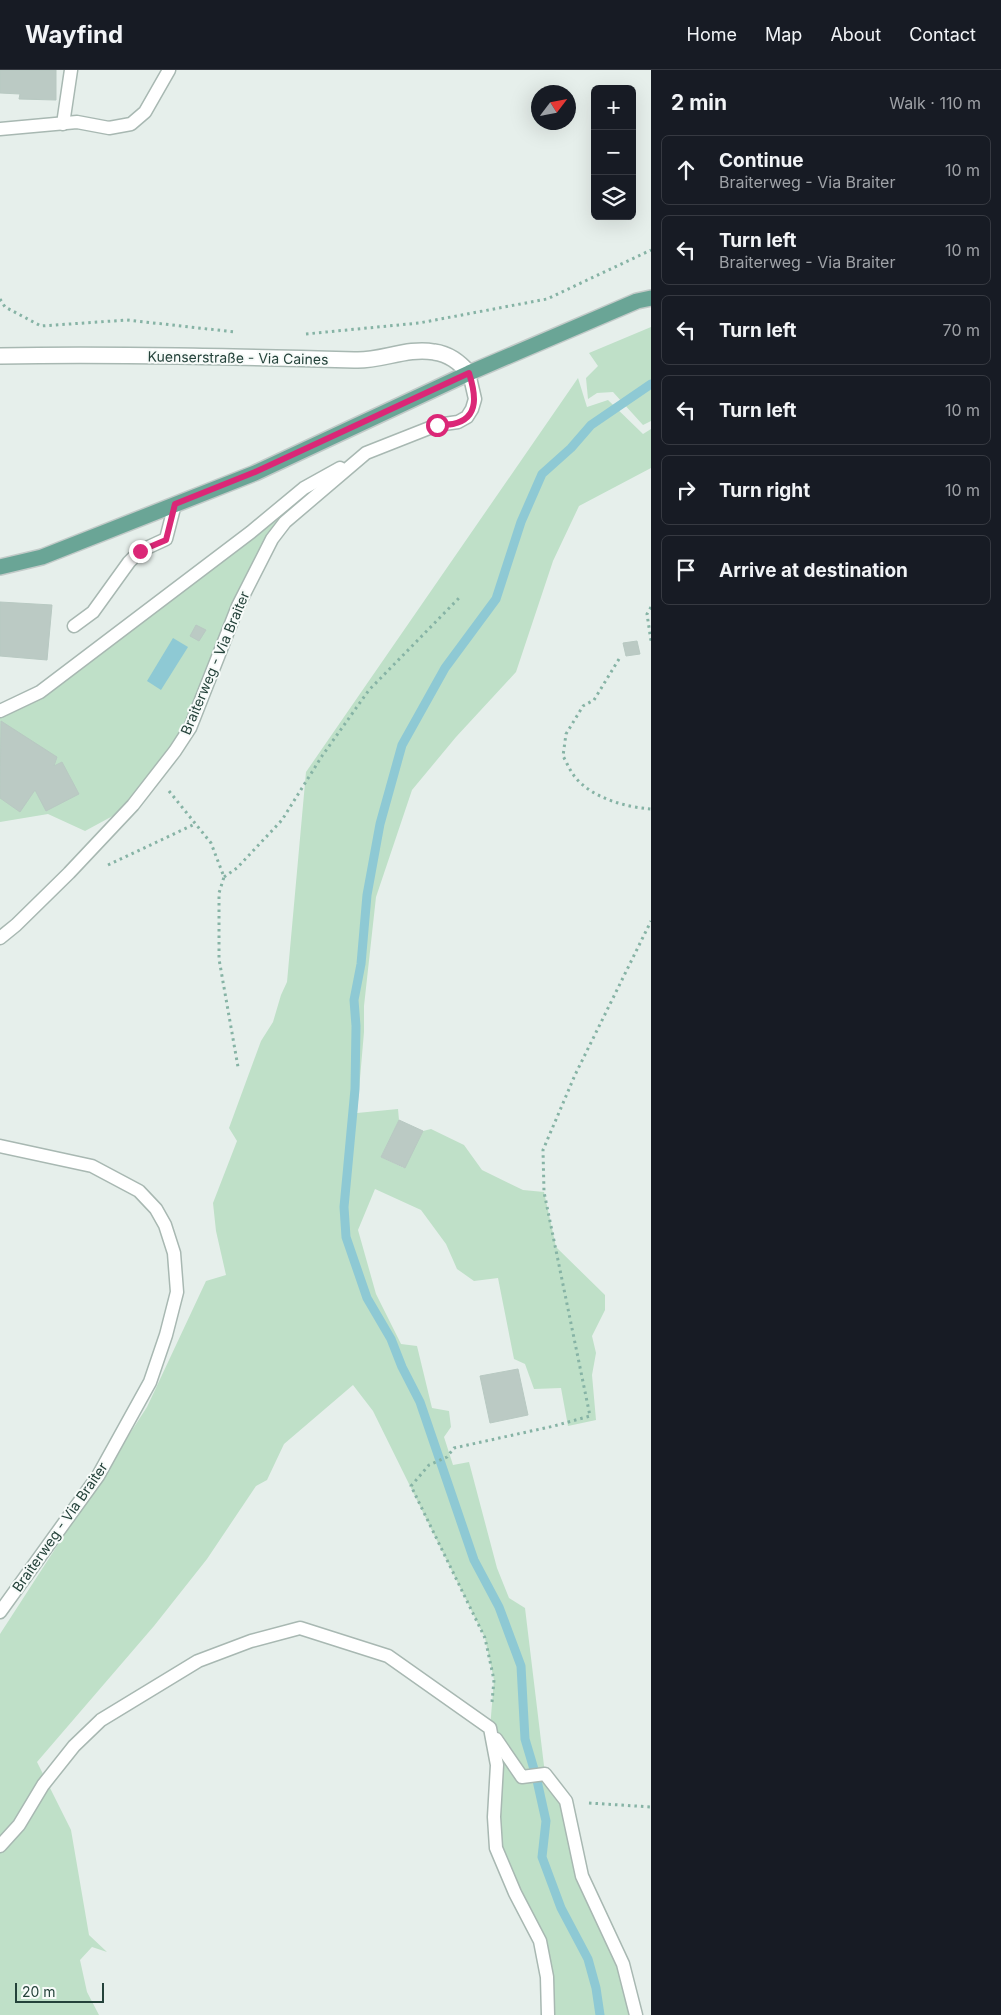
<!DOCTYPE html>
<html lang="en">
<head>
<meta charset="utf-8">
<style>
  :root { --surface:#171b24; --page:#242831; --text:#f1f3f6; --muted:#9ea1a6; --line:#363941 }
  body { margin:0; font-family:Inter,sans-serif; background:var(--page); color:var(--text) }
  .controls { position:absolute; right:15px; top:15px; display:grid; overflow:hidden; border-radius:8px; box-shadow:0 5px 20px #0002 }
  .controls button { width:45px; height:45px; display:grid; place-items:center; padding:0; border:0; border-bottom:1px solid var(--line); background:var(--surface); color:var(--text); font:25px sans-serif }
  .compass { position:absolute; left:531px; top:15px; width:45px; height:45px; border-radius:50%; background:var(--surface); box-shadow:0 5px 20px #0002; rotate:58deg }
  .scale { position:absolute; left:15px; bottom:12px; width:89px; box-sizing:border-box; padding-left:5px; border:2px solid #24423a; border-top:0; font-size:14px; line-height:18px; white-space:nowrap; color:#24423a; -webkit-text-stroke:4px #f7fbf9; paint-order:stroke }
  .stop { position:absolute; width:15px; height:15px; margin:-11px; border:4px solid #db2777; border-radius:50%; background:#fff }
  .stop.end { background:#db2777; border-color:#fff; box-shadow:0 1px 5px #0008 }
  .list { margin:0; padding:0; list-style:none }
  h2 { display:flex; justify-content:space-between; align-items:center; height:65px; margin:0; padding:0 20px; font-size:21px }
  h2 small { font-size:16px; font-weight:400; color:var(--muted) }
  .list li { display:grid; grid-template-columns:32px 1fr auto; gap:15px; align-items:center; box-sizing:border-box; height:70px; margin:0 10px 10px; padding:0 10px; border:1px solid var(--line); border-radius:8px }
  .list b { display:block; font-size:19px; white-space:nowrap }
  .list p { margin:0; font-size:16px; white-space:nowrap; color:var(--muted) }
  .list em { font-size:16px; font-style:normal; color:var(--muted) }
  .icon { flex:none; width:28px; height:28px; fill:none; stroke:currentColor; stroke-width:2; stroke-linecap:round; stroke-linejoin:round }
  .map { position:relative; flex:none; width:651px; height:1945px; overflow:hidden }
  header { display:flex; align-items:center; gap:30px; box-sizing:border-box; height:70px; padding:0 25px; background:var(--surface); border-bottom:1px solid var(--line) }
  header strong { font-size:24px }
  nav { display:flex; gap:28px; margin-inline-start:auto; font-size:18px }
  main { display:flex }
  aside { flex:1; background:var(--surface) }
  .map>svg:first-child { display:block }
  .green { fill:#bfe0c8 }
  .water { fill:#8ec9d4 }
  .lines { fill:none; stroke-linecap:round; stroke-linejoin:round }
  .stream { stroke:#8ec9d4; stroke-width:9 }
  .building { fill:#bbcac4; stroke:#b8c9c2 }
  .service-casing { stroke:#a8b8b2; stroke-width:15 }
  .minor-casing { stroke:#a8b8b2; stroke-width:18 }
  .primary-casing { stroke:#c2cac8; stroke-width:18 }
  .path { stroke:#86b3a5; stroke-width:3; stroke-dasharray:2.5 4; stroke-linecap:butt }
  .service { stroke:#fff; stroke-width:12 }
  .minor { stroke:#fff; stroke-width:15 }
  .primary { stroke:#6aa596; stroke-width:15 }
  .route { stroke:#db2777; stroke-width:6 }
  .labels { text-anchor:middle; stroke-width:4; stroke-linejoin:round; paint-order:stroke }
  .street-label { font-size:14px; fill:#24423a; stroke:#f7fbf9 }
</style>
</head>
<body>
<header>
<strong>Wayfind</strong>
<nav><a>Home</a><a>Map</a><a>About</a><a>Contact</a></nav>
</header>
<main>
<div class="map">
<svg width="651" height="1945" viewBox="0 0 651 1945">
  <rect width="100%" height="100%" fill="#e6efeb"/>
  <!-- green -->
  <g class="green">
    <path d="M 651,257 L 651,351 L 643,355 L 613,322 L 597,323 L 588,329 L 586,308 L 598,296 L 589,283 Z"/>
    <path d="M 578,308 L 587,337 L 608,330 L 643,364 L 651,359 L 651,398 L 579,436 L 553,491 L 516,602 L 456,667 L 412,720 L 376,827 L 364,936 L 364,962 L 357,1043 L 398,1039 L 399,1050 L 381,1087 L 404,1098 L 423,1061 L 431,1059 L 464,1075 L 482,1100 L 523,1120 L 544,1122 L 556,1177 L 605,1225 L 605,1240 L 592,1266 L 596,1283 L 592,1305 L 596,1350 L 568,1356 L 561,1318 L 534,1319 L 525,1294 L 514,1289 L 498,1208 L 474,1211 L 457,1199 L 446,1174 L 421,1140 L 375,1119 L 358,1160 L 376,1224 L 401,1274 L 417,1276 L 432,1338 L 449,1341 L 451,1357 L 444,1367 L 453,1395 L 469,1392 L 497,1498 L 509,1528 L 525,1538 L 545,1704 L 566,1731 L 582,1806 L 623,1894 L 636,1945 L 548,1945 L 540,1871 L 496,1778 L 490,1658 L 494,1610 L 485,1568 L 373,1341 L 353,1315 L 284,1374 L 267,1410 L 256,1416 L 207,1489 L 154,1556 L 37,1692 L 71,1760 L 89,1865 L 107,1882 L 92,1877 L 80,1890 L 87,1922 L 99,1945 L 0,1945 L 0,1564 L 147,1337 L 206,1211 L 226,1205 L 216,1161 L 213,1133 L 237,1071 L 229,1058 L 261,971 L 273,952 L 281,925 L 287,912 L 306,702 Z"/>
    <path d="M 366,383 L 272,469 L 190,658 L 133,735 L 85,761 L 48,744 L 0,752 L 0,641 L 40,622 L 251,462 Z"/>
  </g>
  <!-- water -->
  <path class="water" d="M 173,568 L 188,577 L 161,620 L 147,611 Z"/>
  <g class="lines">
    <!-- stream -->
    <path class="stream" d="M 600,1945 L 596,1918 L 588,1889 L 561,1838 L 542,1787 L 546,1751 L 536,1706 L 525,1669 L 521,1596 L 499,1537 L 474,1490 L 420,1332 L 402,1297 L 391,1269 L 367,1228 L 346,1167 L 344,1137 L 355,1019 L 356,956 L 354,930 L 361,894 L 367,825 L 380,754 L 402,675 L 445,598 L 496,529 L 521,452 L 542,404 L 571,378 L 591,355 L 651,314"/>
  </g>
  <!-- building -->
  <g class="building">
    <path d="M 0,0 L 56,0 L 56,30 L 19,29 L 20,24 L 0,23 Z"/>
    <path d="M 0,532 L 52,535 L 47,590 L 0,586 Z"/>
    <path d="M 196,555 L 206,560 L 199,571 L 190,566 Z"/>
    <path d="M 637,571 L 640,584 L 626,586 L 623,573 Z"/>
    <path d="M 1,651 L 57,687 L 54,696 L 62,692 L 79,724 L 46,741 L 35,720 L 20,742 L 0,728 Z"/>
    <path d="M 399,1050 L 423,1061 L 405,1098 L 381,1087 Z"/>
    <path d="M 518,1299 L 528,1345 L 490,1353 L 480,1306 Z"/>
  </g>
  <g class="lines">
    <!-- service casing -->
    <g class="service-casing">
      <g id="service">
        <path d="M 63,54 L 71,0"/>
        <path d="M 0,59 L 77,52 L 109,58 L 131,54 L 145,42 L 169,0"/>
        <path d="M 74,556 L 93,542 L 129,492 L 140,481 L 166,469 L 175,434"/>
        <path d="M 0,641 L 40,622 L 251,462 L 304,418 L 340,398"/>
        <path d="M 0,868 L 16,855 L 69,803 L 133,735 L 175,681 L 190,658 L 238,536 L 272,469 L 285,452 L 366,383 L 437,355 L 458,352 L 467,347 L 472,339 L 475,329 L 469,303"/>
        <path d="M 0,1076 L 92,1096 L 139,1121 L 156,1139 L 165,1155 L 174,1183 L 177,1222 L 166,1265 L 150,1312 L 98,1406 L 0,1542"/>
        <path d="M 496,1669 L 522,1707 L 545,1704 L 566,1731 L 582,1806 L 623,1894 L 636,1945"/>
        <path d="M 0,1776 L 19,1755 L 43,1715 L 74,1676 L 101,1650 L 198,1591 L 251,1571 L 300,1558 L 388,1586 L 490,1658 L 497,1695 L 494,1747 L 496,1778 L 515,1823 L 540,1871 L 547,1907 L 548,1945"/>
      </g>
    </g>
    <!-- minor casing -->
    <g class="minor-casing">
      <path id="minor" d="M 0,286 C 119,284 237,287 356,290 C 381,291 408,277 434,282 C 449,284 459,292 469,303"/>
    </g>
    <!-- primary casing -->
    <g class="primary-casing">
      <path id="primary" d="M 0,497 L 42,487 L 255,403 L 469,303 L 637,231 L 651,228"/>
    </g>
    <!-- path -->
    <g class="path">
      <path d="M 0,229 L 5,237 L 41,256 L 127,250 L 235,262"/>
      <path d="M 306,264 L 419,253 L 547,229 L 651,180"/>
      <path d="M 651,537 L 647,544 L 651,571"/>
      <path d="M 619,589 L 594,630 L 583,636 L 566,664 L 563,686 C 567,693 570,701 575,707 C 592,728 625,737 651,739"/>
      <path d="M 169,721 L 211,773 L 224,807 L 219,823 L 219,889 L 238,997"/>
      <path d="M 108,795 L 195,754"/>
      <path d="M 224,807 L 237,798 L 282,750 L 322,686 L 369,620 L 460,527"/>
      <path d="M 492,1632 L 494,1610 L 485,1568 L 411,1416 L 429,1395 L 447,1387 L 454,1378 L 554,1356 L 590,1346 L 544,1122 L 543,1080 L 575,1005 L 651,851"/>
      <path d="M 589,1733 L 651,1737"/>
    </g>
    <!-- service -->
    <use href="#service" class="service"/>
    <!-- minor -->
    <use href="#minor" class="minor"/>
    <!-- primary -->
    <use href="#primary" class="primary"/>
  </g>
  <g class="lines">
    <!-- route -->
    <path class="route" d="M 140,481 L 166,470 L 175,434 L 255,402 L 469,303 C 475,322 481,348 453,354 C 448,355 442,354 437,355"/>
  </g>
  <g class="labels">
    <!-- street labels -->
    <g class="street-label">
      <text transform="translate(238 288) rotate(1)" y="5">Kuenserstraße - Via Caines</text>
      <text transform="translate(215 593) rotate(-67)" y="5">Braiterweg - Via Braiter</text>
      <text transform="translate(60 1457) rotate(-55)" y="5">Braiterweg - Via Braiter</text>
    </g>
  </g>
</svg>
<div class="controls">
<button>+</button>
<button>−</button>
<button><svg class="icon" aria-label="layers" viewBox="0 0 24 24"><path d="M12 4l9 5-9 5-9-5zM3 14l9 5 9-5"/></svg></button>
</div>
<svg class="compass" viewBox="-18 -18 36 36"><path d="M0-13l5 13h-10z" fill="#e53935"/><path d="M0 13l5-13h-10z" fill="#9ea1a6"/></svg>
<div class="scale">20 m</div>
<div class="stop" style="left:437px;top:355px"></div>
<div class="stop end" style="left:140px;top:481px"></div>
</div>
<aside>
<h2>2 min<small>Walk · 110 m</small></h2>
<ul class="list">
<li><svg class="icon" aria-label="ahead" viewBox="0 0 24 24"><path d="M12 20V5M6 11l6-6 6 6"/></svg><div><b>Continue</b><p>Braiterweg - Via Braiter</p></div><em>10 m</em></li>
<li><svg class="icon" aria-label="left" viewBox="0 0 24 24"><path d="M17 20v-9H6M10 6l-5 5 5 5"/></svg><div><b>Turn left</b><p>Braiterweg - Via Braiter</p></div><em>10 m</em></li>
<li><svg class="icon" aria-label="left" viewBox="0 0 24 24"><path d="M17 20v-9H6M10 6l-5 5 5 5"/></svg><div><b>Turn left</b></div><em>70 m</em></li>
<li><svg class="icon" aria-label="left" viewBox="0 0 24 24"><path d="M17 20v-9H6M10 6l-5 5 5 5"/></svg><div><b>Turn left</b></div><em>10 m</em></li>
<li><svg class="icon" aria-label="right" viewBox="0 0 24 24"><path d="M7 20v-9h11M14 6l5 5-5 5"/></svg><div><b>Turn right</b></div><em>10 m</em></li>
<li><svg class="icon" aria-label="arrive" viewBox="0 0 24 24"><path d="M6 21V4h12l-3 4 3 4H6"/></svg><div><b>Arrive at destination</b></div></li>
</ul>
</aside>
</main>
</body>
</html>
